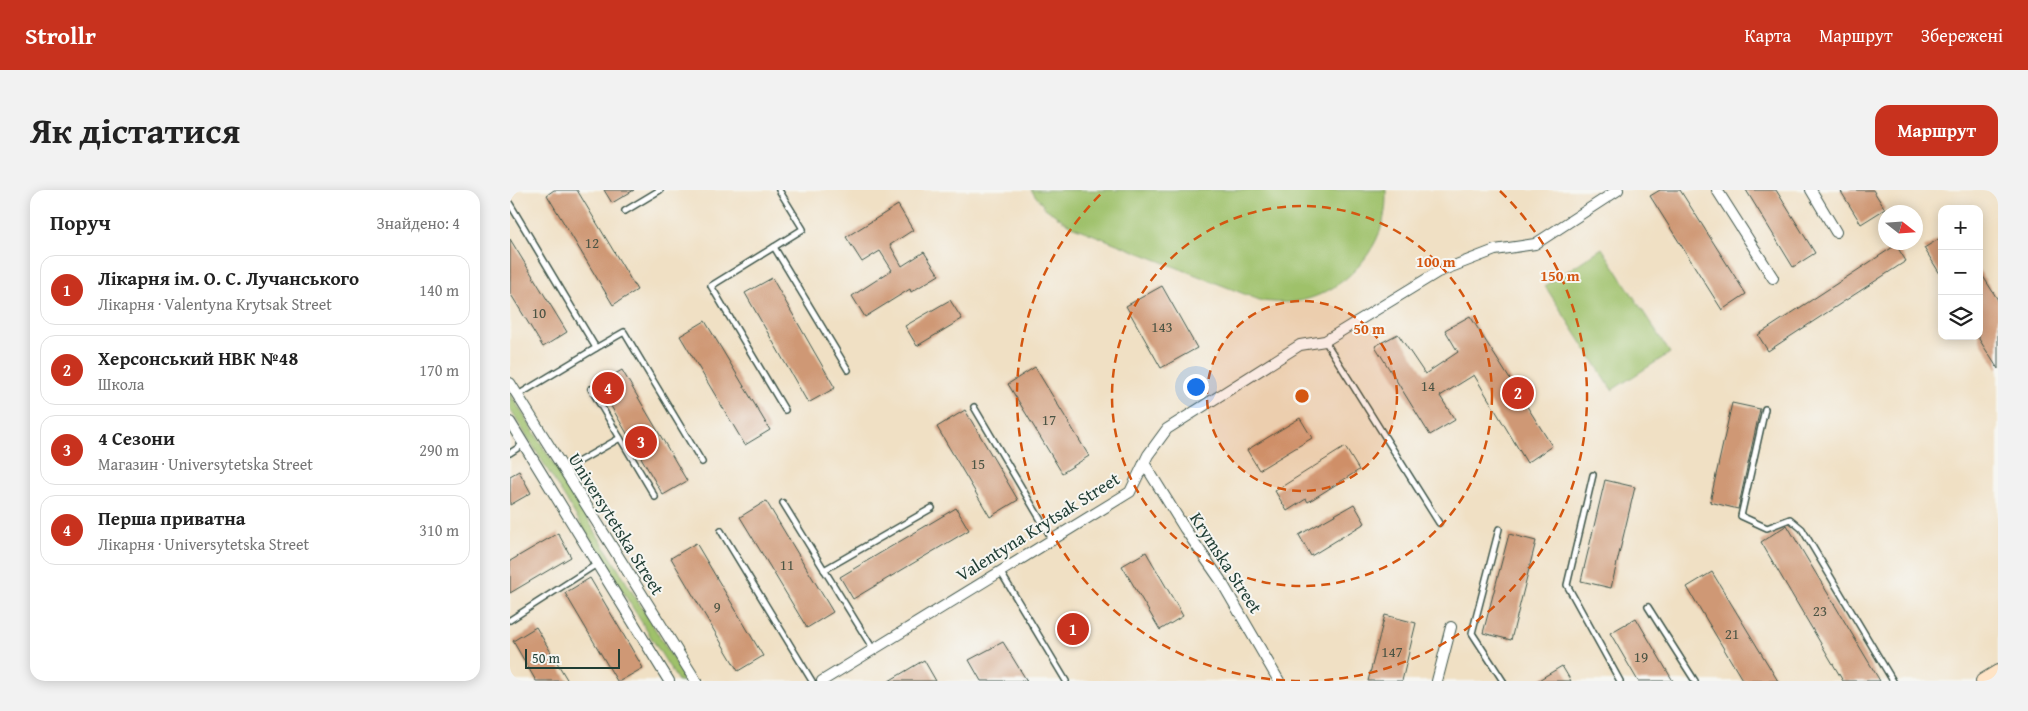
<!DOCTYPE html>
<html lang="uk">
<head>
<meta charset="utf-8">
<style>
  :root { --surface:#fff; --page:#f2f2f2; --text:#222; --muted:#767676; --line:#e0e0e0; --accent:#c8321e }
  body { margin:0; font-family:"Gentium Book Plus",serif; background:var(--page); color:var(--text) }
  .controls { position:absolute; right:15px; top:15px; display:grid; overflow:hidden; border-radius:10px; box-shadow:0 2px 12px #0003 }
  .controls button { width:45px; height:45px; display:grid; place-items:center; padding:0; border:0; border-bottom:1px solid var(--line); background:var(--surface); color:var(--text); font:25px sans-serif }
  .compass { position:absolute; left:1368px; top:15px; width:45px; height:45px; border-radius:50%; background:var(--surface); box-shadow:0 2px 12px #0003; rotate:107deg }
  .scale { position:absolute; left:15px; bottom:12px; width:95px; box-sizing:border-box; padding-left:5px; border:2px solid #1f3d34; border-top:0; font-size:14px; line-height:18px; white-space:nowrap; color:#1f3d34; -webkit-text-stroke:4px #f6f6f2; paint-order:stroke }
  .you { position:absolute; left:685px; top:196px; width:18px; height:18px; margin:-12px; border:4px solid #fff; border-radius:50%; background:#1a73e8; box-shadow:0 0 0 8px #1a73e833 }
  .badge { display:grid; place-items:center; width:32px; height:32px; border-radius:50%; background:var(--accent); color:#fff; font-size:16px; font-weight:700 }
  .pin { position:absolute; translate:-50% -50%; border:2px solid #fff; box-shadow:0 1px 5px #0006 }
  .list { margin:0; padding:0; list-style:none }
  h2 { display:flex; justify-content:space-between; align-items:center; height:65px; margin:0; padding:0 20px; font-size:21px }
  h2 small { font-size:16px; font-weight:400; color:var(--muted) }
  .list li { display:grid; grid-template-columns:32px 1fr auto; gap:15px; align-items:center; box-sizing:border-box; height:70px; margin:0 10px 10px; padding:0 10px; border:1px solid var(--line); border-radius:15px }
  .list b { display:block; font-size:19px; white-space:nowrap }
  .list p { margin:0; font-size:16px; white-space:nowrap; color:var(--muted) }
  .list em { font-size:16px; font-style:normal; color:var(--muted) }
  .icon { flex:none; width:28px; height:28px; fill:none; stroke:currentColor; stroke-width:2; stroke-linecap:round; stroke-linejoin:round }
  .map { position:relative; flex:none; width:1488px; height:491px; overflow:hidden; border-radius:15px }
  header { display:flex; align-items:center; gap:30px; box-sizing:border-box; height:70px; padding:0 25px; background:var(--accent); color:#fff }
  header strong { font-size:24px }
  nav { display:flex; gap:28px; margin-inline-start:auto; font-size:18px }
  .intro { display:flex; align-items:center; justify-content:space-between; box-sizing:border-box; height:120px; padding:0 30px }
  h1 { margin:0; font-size:35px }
  .button { padding:12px 22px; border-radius:15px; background:var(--accent); color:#fff; font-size:18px; font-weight:700 }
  main { display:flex; gap:30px; padding:0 30px }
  aside { flex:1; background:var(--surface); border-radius:15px; box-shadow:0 2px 12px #0003 }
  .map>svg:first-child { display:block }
  .green { fill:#9fc16a; stroke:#5f7f4f }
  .building { fill:#cf9875 }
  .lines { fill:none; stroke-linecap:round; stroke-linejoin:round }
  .lane-casing { stroke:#3e554a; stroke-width:8 }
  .street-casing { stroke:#3e554a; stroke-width:12 }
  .secondary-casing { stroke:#3e554a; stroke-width:16 }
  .lane { stroke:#fff; stroke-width:5 }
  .street { stroke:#fff; stroke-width:10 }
  .secondary { stroke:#ffe4c6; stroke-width:14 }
  .ring { fill:none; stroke:#d45610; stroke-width:2.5; stroke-dasharray:9 6 }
  .labels { text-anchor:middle; stroke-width:4; stroke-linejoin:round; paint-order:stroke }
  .number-label { font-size:15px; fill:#4b5444 }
  .street-label { font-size:18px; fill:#1f3d34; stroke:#f6f6f2 }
  .centre { fill:#d45610; stroke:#f6f6f2; stroke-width:2.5 }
  .ring-label { font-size:15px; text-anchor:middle; font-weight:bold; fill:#d45610; stroke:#f6f6f2; stroke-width:4; stroke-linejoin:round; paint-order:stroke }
</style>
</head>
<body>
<header>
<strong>Strollr</strong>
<nav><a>Карта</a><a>Маршрут</a><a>Збережені</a></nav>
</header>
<div class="intro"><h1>Як дістатися</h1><a class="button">Маршрут</a></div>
<main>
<aside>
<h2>Поруч<small>Знайдено: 4</small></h2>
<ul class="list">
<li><span class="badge">1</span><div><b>Лікарня ім. О. С. Лучанського</b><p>Лікарня · Valentyna Krytsak Street</p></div><em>140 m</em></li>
<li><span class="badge">2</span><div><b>Херсонський НВК №48</b><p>Школа</p></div><em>170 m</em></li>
<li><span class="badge">3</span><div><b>4 Сезони</b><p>Магазин · Universytetska Street</p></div><em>290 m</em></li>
<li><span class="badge">4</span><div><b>Перша приватна</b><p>Лікарня · Universytetska Street</p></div><em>310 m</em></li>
</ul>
</aside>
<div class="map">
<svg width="1488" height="491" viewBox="0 0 1488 491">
  <rect width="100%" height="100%" fill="#f6f6f2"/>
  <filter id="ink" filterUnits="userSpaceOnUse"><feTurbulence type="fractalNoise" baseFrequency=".02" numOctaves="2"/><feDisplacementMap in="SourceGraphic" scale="10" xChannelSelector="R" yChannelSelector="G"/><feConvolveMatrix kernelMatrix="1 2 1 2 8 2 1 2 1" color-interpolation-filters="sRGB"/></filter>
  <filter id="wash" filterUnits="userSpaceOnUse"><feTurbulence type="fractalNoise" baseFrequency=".0096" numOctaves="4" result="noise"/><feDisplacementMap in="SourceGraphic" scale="20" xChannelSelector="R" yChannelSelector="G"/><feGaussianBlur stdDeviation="1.12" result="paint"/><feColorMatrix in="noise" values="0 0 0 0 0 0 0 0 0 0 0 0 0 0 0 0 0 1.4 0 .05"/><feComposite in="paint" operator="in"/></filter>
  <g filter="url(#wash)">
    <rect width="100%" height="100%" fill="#f0e0c4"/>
    <!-- green -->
    <g class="green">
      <path d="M 521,0 L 876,0 C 876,9 876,18 874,27 C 866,69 826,107 783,112 C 773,113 762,112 752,111 L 561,36 L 535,18 Z"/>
      <path d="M 1092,58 L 1160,163 L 1102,200 L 1035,96 Z"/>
      <path d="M 0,203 L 177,491 L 168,491 L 0,219 Z"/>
    </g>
    <g id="blocks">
      <!-- building -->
      <g class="building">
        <path d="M 44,0 L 67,0 L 127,100 L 103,115 L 37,5 Z"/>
        <path d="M 94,0 L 124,0 L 102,13 Z"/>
        <path d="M 1150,0 L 1170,0 L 1236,104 L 1212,120 L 1140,6 Z"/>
        <path d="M 1236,0 L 1266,0 L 1305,63 L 1283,77 Z"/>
        <path d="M 1330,0 L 1363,0 L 1375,19 L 1351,34 Z"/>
        <path d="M 388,15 L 403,40 L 380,55 L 392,76 L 414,62 L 429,85 L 401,102 L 400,99 L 355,127 L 342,106 L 382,80 L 370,61 L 352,72 L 336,47 Z"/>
        <path d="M 1432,47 L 1432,87 L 1414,58 Z"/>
        <path d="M 0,49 L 57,142 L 33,157 L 0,103 Z"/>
        <path d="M 1386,55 L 1396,71 L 1258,161 L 1248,145 Z"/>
        <path d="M 1469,80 L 1488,110 L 1488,179 L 1469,149 Z"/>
        <path d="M 262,88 L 325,198 L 298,213 L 235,103 Z"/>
        <path d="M 652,96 L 687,158 L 651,178 L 616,116 Z"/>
        <path d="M 440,110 L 452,129 L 407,156 L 395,136 Z"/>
        <path d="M 960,126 L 1042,256 L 1017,273 L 964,185 L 930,206 L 945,230 L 920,245 L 865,156 L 888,144 L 915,184 L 948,162 L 935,140 Z"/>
        <path d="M 195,131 L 260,240 L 235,255 L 170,146 Z"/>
        <path d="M 525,177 L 579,266 L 552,283 L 498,194 Z"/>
        <path d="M 112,180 L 177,291 L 153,305 L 88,194 Z"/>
        <path d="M 1222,213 L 1250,219 L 1228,319 L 1200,312 Z"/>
        <path d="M 455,220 L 508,310 L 480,327 L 427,237 Z"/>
        <path d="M 790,228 L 802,248 L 749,280 L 737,260 Z"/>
        <path d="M 835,257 L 849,280 L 798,312 L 796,309 L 777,321 L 765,301 Z"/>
        <path d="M 9,281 L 21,303 L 0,315 L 0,286 Z"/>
        <path d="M 1095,290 L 1125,297 L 1101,398 L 1071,391 Z"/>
        <path d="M 256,311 L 323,422 L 297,438 L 230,327 Z"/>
        <path d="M 844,314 L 855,333 L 801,366 L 789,345 Z"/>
        <path d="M 446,318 L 459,340 L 343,409 L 330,387 Z"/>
        <path d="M 1277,335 L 1370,491 L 1333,491 L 1251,352 Z"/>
        <path d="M 48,343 L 61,367 L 0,403 L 0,371 Z"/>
        <path d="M 999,344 L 1026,351 L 1001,450 L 973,443 Z"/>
        <path d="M 186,353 L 253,466 L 228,481 L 161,368 Z"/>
        <path d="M 636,362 L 673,426 L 650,440 L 612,376 Z"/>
        <path d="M 1202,382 L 1268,491 L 1233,491 L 1177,397 Z"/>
        <path d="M 80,388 L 133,478 L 110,491 L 107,491 L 55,403 Z"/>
        <path d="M 875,425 L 906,433 L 892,491 L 858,491 Z"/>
        <path d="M 1126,428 L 1163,491 L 1128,491 L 1100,443 Z"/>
        <path d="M 26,437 L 58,491 L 26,491 L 3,451 Z"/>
        <path d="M 493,452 L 517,491 L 471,491 L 459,470 Z"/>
        <path d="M 414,470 L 426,491 L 379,491 Z"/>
        <path d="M 1052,476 L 1061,491 L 1027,491 Z"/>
      </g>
    </g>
  </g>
  <g filter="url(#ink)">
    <use href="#blocks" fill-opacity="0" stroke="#3e554a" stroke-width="1"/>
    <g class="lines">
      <!-- lane casing -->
      <g class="lane-casing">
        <g id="lane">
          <path d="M 269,0 L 293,39 L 201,96 L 275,220"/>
          <path d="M 0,14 L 86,158 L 8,205"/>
          <path d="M 115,21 L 150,0"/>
          <path d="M 264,57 L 338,180"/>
          <path d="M 815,151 L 929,333"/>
          <path d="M 86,158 L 114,142 L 192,272"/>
          <path d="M 81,199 L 145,307"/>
          <path d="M 464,217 L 542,349"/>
          <path d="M 1255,219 L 1231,326 L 1257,338 L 1280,329 L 1292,339 L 1383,491"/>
          <path d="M 0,263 L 14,254"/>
          <path d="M 54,280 L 110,248"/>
          <path d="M 1083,285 L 1057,395 L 1110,491"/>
          <path d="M 273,313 L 363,459"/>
          <path d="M 989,339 L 962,443 L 993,491"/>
          <path d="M 211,341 L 302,491"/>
          <path d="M 314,380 L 422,318"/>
          <path d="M 490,381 L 556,491"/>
          <path d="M 1138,417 L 1185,491"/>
          <path d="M 0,430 L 87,374"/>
        </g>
      </g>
      <!-- street casing -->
      <g class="street-casing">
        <g id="street">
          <path d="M 1207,0 L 1263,88"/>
          <path d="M 1301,0 L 1326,42"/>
          <path d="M 0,193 L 186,491"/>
          <path d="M 0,232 L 159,491"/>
          <path d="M 634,273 L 675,339 L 711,391 L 769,491"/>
          <path d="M 312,491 L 620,302 L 638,265 L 657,239 L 790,155 L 815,151 L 928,82 L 985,60 L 1025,54 L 1108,0"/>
          <path d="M 927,491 L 941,437"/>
        </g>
      </g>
      <!-- secondary casing -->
      <g class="secondary-casing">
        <path id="secondary" d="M 1473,491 L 1488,482"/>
      </g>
      <!-- lane -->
      <use href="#lane" class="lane"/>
      <!-- street -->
      <use href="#street" class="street"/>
      <!-- secondary -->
      <use href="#secondary" class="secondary"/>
    </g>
  </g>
  <!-- distance rings -->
  <circle cx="792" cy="206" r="95" fill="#d45610" fill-opacity=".12"/>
  <g class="ring">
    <circle cx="792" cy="206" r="95"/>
    <circle cx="792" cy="206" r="190"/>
    <path d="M790 491A285 285 0 0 1 594 1M990 1A285 285 0 0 1 794 491"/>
  </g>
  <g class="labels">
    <!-- number labels -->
    <g class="number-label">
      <text x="82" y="58">12</text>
      <text x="29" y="128">10</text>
      <text x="652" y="142">143</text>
      <text x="918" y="201">14</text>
      <text x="539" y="235">17</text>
      <text x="468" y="279">15</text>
      <text x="277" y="380">11</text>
      <text x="207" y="422">9</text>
      <text x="1310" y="426">23</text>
      <text x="1222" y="449">21</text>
      <text x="882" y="467">147</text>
      <text x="1131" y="472">19</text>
    </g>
    <!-- street labels -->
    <g class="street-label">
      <text transform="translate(106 334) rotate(58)" y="6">Universytetska Street</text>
      <text transform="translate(528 337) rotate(-32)" y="6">Valentyna Krytsak Street</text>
      <text transform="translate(716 373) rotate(57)" y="6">Krymska Street</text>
    </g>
  </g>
  <circle cx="792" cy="206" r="8" class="centre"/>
  <g class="ring-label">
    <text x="926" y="77">100 m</text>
    <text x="1050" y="91">150 m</text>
    <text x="859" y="144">50 m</text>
  </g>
</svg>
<div class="controls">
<button>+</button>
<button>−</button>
<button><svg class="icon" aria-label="layers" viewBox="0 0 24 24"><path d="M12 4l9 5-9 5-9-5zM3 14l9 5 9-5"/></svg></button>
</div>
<svg class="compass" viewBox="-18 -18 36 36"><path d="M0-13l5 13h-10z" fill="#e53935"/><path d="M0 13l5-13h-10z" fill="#767676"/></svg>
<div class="scale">50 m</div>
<div class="you"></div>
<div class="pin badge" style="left:563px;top:439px">1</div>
<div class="pin badge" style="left:1008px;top:203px">2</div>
<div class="pin badge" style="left:131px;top:252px">3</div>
<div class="pin badge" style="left:98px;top:198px">4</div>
</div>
</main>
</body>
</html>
